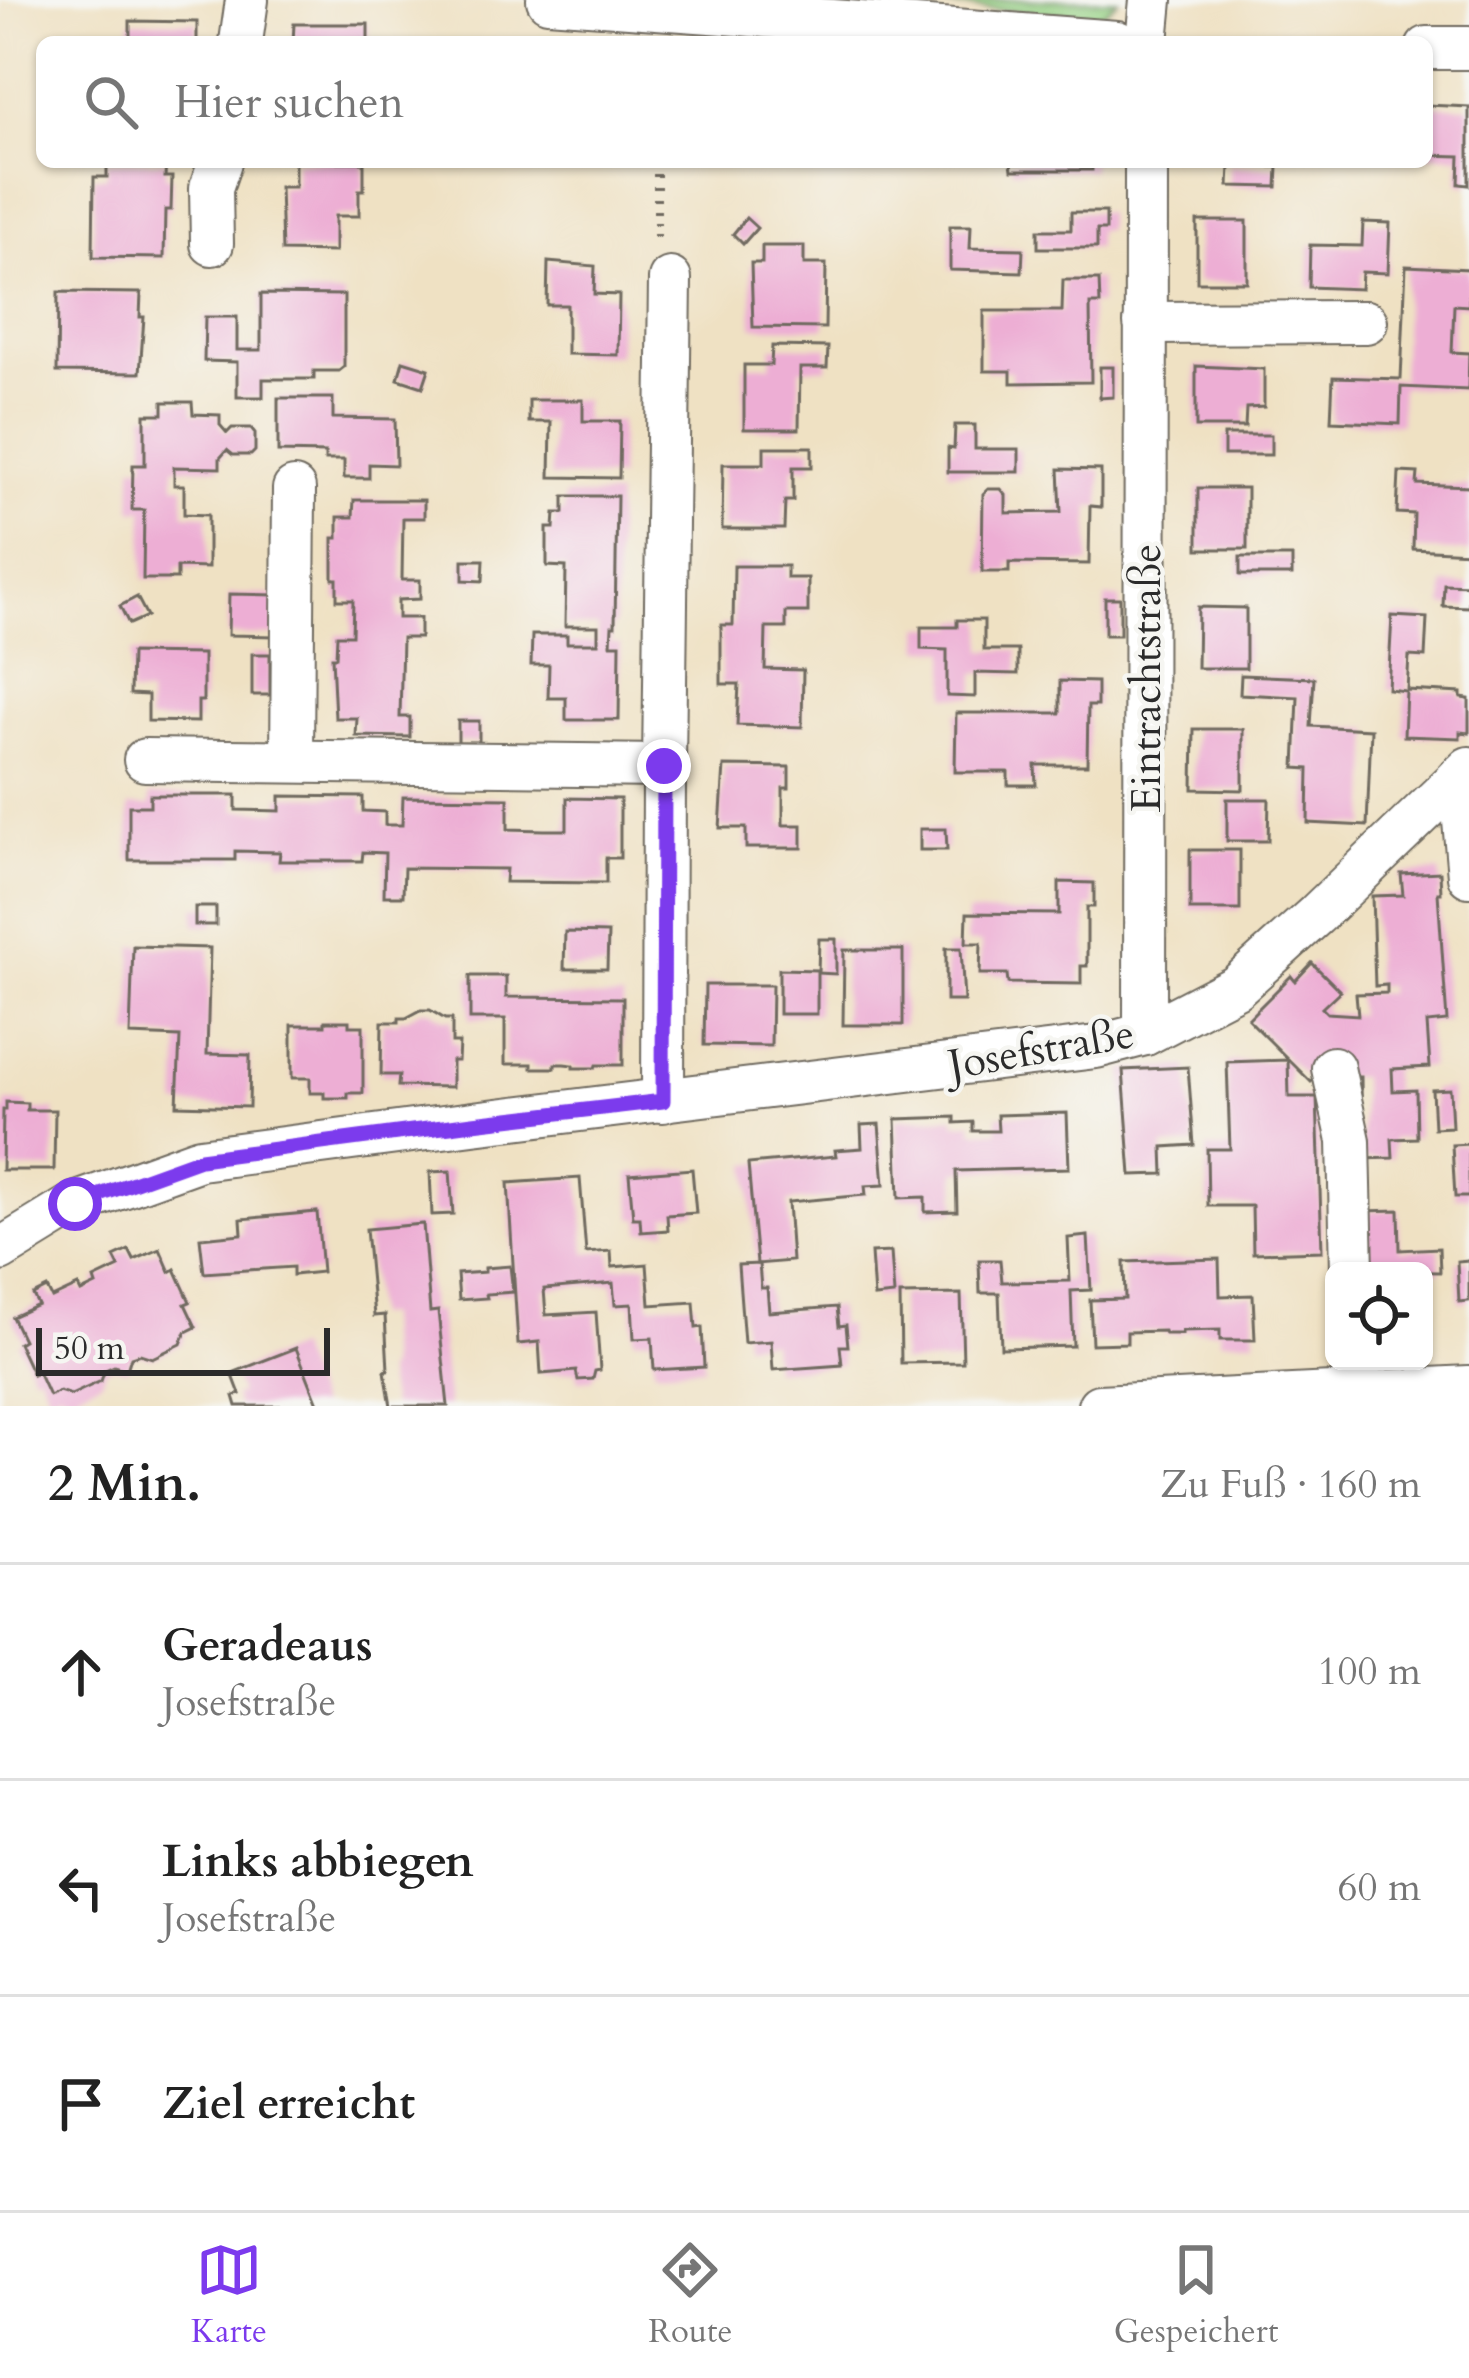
<!DOCTYPE html>
<html lang="de">
<head>
<meta charset="utf-8">
<style>
  :root { --surface:#fff; --page:#f6f6f6; --text:#222; --muted:#767676; --line:#e0e0e0; --accent:#7c3aed }
  body { margin:0; font-family:Cardo,serif; background:var(--page); color:var(--text) }
  .controls { position:absolute; right:36px; bottom:36px; display:grid; overflow:hidden; border-radius:18px; box-shadow:0 3px 9px #0004 }
  .controls button { width:108px; height:108px; display:grid; place-items:center; padding:0; border:0; border-bottom:3px solid var(--line); background:var(--surface); color:var(--text); font:60px sans-serif }
  .scale { position:absolute; left:36px; bottom:30px; width:294px; box-sizing:border-box; padding-left:12px; border:6px solid #2b2b2b; border-top:0; font-size:33px; line-height:42px; white-space:nowrap; color:#2b2b2b; -webkit-text-stroke:9px #f6f6f2; paint-order:stroke }
  .stop { position:absolute; width:36px; height:36px; margin:-27px; border:9px solid #7c3aed; border-radius:50%; background:#fff }
  .stop.end { background:#7c3aed; border-color:#fff; box-shadow:0 3px 12px #0008 }
  .list { margin:0; padding:0; list-style:none }
  h2 { display:flex; justify-content:space-between; align-items:center; height:156px; margin:0; padding:0 48px; font-size:51px }
  h2 small { font-size:39px; font-weight:400; color:var(--muted) }
  .list li { display:grid; grid-template-columns:78px 1fr auto; gap:36px; align-items:center; box-sizing:border-box; height:216px; padding:0 48px; border-top:3px solid var(--line) }
  .list b { display:block; font-size:45px; white-space:nowrap }
  .list p { margin:0; font-size:39px; white-space:nowrap; color:var(--muted) }
  .list em { font-size:39px; font-style:normal; color:var(--muted) }
  .icon { flex:none; width:66px; height:66px; fill:none; stroke:currentColor; stroke-width:2; stroke-linecap:round; stroke-linejoin:round }
  .map { position:relative; flex:none; width:1469px; height:1406px; overflow:hidden }
  .search { position:absolute; background:var(--surface); box-shadow:0 3px 9px #0004; left:36px; right:36px; top:36px; height:132px; display:flex; align-items:center; gap:30px; box-sizing:border-box; padding:0 42px; border-radius:18px; color:var(--muted); font-size:45px }
  .sheet { height:804px; background:var(--surface) }
  nav { display:flex; justify-content:space-around; align-items:center; box-sizing:border-box; height:168px; border-top:3px solid var(--line); background:var(--surface); font-size:33px; color:var(--muted) }
  nav a { display:grid; justify-items:center; gap:6px }
  nav .on { color:var(--accent) }
  .map>svg:first-child { display:block }
  .green { fill:#98d286; stroke:#627e58; stroke-width:3 }
  .building { fill:#edaed4 }
  .lines { fill:none; stroke-linecap:round; stroke-linejoin:round }
  .minor-casing { stroke:#706b60; stroke-width:46 }
  .path { stroke:#706b60; stroke-width:8; stroke-dasharray:3 9; stroke-linecap:butt }
  .minor { stroke:#fff; stroke-width:42 }
  .route { stroke:#7c3aed; stroke-width:15 }
  .labels { text-anchor:middle; stroke-width:9; stroke-linejoin:round; paint-order:stroke }
  .street-label { font-size:42px; fill:#2b2b2b; stroke:#f6f6f2 }
</style>
</head>
<body>
<div class="map">
<svg width="1469" height="1406" viewBox="0 0 1469 1406">
  <rect width="100%" height="100%" fill="#f6f6f2"/>
  <filter id="ink" filterUnits="userSpaceOnUse"><feTurbulence type="fractalNoise" baseFrequency=".00833" numOctaves="2"/><feDisplacementMap in="SourceGraphic" scale="24" xChannelSelector="R" yChannelSelector="G"/><feConvolveMatrix kernelMatrix="1 2 1 2 8 2 1 2 1" color-interpolation-filters="sRGB"/></filter>
  <filter id="wash" filterUnits="userSpaceOnUse"><feTurbulence type="fractalNoise" baseFrequency=".004" numOctaves="4" result="noise"/><feDisplacementMap in="SourceGraphic" scale="48" xChannelSelector="R" yChannelSelector="G"/><feGaussianBlur stdDeviation="2.7" result="paint"/><feColorMatrix in="noise" values="0 0 0 0 0 0 0 0 0 0 0 0 0 0 0 0 0 1.4 0 .05"/><feComposite in="paint" operator="in"/></filter>
  <g filter="url(#wash)">
    <rect width="100%" height="100%" fill="#efe1c3"/>
    <!-- green -->
    <path class="green" d="M 909,0 L 1118,0 L 1099,17 L 909,3 Z"/>
    <g id="blocks">
      <!-- building -->
      <g class="building">
        <path d="M 130,21 L 197,22 L 197,42 L 130,42 Z"/>
        <path d="M 294,24 L 368,24 L 368,42 L 293,42 Z"/>
        <path d="M 1427,105 L 1469,107 L 1469,185 L 1459,184 L 1460,156 L 1427,155 Z"/>
        <path d="M 107,162 L 166,162 L 165,177 L 172,177 L 171,210 L 165,210 L 164,258 L 93,257 L 94,177 L 107,177 Z"/>
        <path d="M 295,162 L 364,162 L 364,190 L 359,190 L 359,216 L 335,216 L 335,252 L 282,251 L 280,187 L 295,187 Z"/>
        <path d="M 1011,162 L 1092,162 L 1092,170 L 1012,170 Z"/>
        <path d="M 1230,166 L 1278,167 L 1277,187 L 1229,186 Z"/>
        <path d="M 1071,212 L 1106,212 L 1106,230 L 1097,230 L 1097,248 L 1038,248 L 1038,230 L 1071,230 Z"/>
        <path d="M 746,218 L 757,228 L 743,244 L 733,234 Z"/>
        <rect x="1197" y="221" width="50" height="61"/>
        <path d="M 1363,222 L 1390,223 L 1388,273 L 1362,272 L 1361,289 L 1309,287 L 1310,245 L 1362,246 Z"/>
        <path d="M 950,226 L 971,226 L 970,248 L 1023,249 L 1022,272 L 950,270 Z"/>
        <path d="M 762,246 L 804,246 L 804,264 L 826,264 L 825,328 L 753,327 L 751,263 L 762,263 Z"/>
        <path d="M 548,262 L 595,266 L 594,294 L 619,295 L 618,355 L 567,354 L 567,305 L 547,305 Z"/>
        <path d="M 1406,266 L 1469,269 L 1469,306 L 1454,305 L 1452,352 L 1469,353 L 1468,390 L 1401,387 L 1400,424 L 1331,421 L 1333,377 L 1401,379 Z"/>
        <path d="M 1063,280 L 1099,280 L 1100,304 L 1090,304 L 1091,382 L 1011,383 L 1011,371 L 984,371 L 984,311 L 1062,311 Z"/>
        <path d="M 58,292 L 141,293 L 140,317 L 144,317 L 140,373 L 57,372 Z"/>
        <path d="M 261,294 L 344,295 L 344,367 L 339,371 L 314,371 L 314,379 L 263,379 L 263,397 L 237,397 L 237,362 L 204,361 L 205,317 L 237,317 L 237,350 L 261,350 Z"/>
        <path d="M 772,346 L 828,347 L 827,368 L 800,368 L 799,429 L 744,429 L 744,365 L 771,365 Z"/>
        <path d="M 403,361 L 429,369 L 423,387 L 398,379 Z"/>
        <path d="M 1196,366 L 1264,369 L 1264,407 L 1246,408 L 1245,427 L 1196,427 Z"/>
        <path d="M 1100,367 L 1113,367 L 1113,397 L 1100,398 Z"/>
        <path d="M 278,398 L 333,398 L 333,418 L 395,419 L 396,465 L 369,464 L 369,478 L 344,478 L 344,460 L 325,460 L 325,453 L 278,452 Z"/>
        <path d="M 529,400 L 583,400 L 583,421 L 620,421 L 619,478 L 550,477 L 551,422 L 529,422 Z"/>
        <path d="M 163,402 L 192,402 L 193,414 L 220,415 L 220,425 L 227,433 L 232,428 L 251,428 L 255,433 L 255,451 L 251,455 L 233,455 L 227,450 L 220,458 L 220,468 L 174,467 L 174,485 L 184,485 L 184,514 L 208,515 L 208,568 L 177,567 L 177,579 L 143,579 L 144,510 L 132,510 L 133,465 L 145,465 L 145,414 L 163,414 Z"/>
        <path d="M 955,425 L 975,425 L 975,449 L 1019,449 L 1019,472 L 948,472 L 948,448 L 954,449 Z"/>
        <rect x="1224" y="435" width="47" height="20"/>
        <path d="M 764,447 L 812,447 L 812,467 L 793,467 L 793,501 L 785,501 L 784,529 L 722,529 L 723,464 L 764,464 Z"/>
        <path d="M 1059,469 L 1101,470 L 1101,507 L 1090,506 L 1089,564 L 1009,563 L 1009,572 L 982,572 L 983,494 L 988,489 L 1001,489 L 1006,495 L 1006,513 L 1061,512 Z"/>
        <path d="M 1399,472 L 1418,473 L 1417,484 L 1469,486 L 1469,552 L 1413,549 L 1414,514 L 1397,513 Z"/>
        <rect x="1198" y="488" width="49" height="61"/>
        <path d="M 564,496 L 617,496 L 615,626 L 612,626 L 611,644 L 620,644 L 619,720 L 566,720 L 566,698 L 548,698 L 549,665 L 531,665 L 532,635 L 567,635 L 567,643 L 598,643 L 598,626 L 565,626 L 566,567 L 547,566 L 547,528 L 554,528 L 555,513 L 564,513 Z"/>
        <path d="M 354,500 L 424,500 L 424,518 L 403,518 L 402,580 L 420,580 L 420,599 L 398,600 L 398,618 L 420,618 L 420,638 L 402,638 L 400,717 L 410,717 L 410,737 L 356,736 L 357,718 L 335,718 L 332,657 L 336,657 L 337,635 L 352,635 L 353,600 L 337,600 L 337,579 L 333,579 L 333,538 L 338,538 L 338,517 L 353,517 Z"/>
        <rect x="1240" y="557" width="52" height="18"/>
        <path d="M 463,560 L 484,560 L 483,581 L 463,580 Z"/>
        <path d="M 734,566 L 787,566 L 787,578 L 808,578 L 808,612 L 786,612 L 786,628 L 766,628 L 765,669 L 803,670 L 802,727 L 737,725 L 739,684 L 721,684 L 721,625 L 733,625 Z"/>
        <path d="M 1444,584 L 1469,585 L 1469,607 L 1443,606 Z"/>
        <path d="M 229,594 L 276,595 L 275,636 L 228,635 Z"/>
        <path d="M 137,597 L 147,616 L 129,624 L 120,606 Z"/>
        <rect x="1105" y="598" width="15" height="37"/>
        <path d="M 1198,607 L 1246,608 L 1246,668 L 1197,668 Z"/>
        <path d="M 1392,616 L 1427,618 L 1425,657 L 1409,656 L 1407,690 L 1461,693 L 1461,698 L 1469,699 L 1469,733 L 1460,732 L 1460,738 L 1404,736 L 1406,691 L 1388,689 Z"/>
        <path d="M 957,620 L 984,620 L 984,650 L 1018,650 L 1018,674 L 975,673 L 975,697 L 947,696 L 947,650 L 921,649 L 921,627 L 957,627 Z"/>
        <path d="M 131,653 L 203,654 L 203,701 L 198,701 L 198,722 L 148,721 L 148,695 L 130,694 Z"/>
        <rect x="252" y="654" width="18" height="41"/>
        <path d="M 1241,675 L 1314,678 L 1311,726 L 1371,729 L 1367,826 L 1308,823 L 1309,769 L 1295,768 L 1298,697 L 1240,694 Z"/>
        <path d="M 1060,681 L 1097,682 L 1097,706 L 1088,706 L 1087,765 L 1035,765 L 1036,785 L 1008,785 L 1008,772 L 955,772 L 956,713 L 1060,713 Z"/>
        <rect x="458" y="721" width="21" height="21"/>
        <path d="M 1194,729 L 1243,729 L 1243,790 L 1193,789 Z"/>
        <path d="M 724,766 L 789,767 L 789,788 L 783,788 L 783,825 L 802,825 L 802,848 L 746,848 L 746,828 L 720,828 Z"/>
        <path d="M 150,795 L 236,795 L 236,810 L 280,811 L 280,796 L 363,797 L 363,811 L 385,812 L 385,825 L 402,825 L 403,797 L 508,798 L 508,829 L 544,830 L 567,830 L 567,798 L 620,799 L 620,858 L 606,858 L 606,883 L 505,882 L 506,869 L 404,868 L 403,896 L 384,896 L 385,853 L 363,852 L 362,861 L 279,861 L 280,852 L 235,851 L 235,860 L 129,860 L 129,806 L 150,806 Z"/>
        <path d="M 1227,799 L 1269,799 L 1268,841 L 1227,841 Z"/>
        <path d="M 920,829 L 946,829 L 947,850 L 920,850 Z"/>
        <rect x="1190" y="850" width="50" height="60"/>
        <path d="M 1440,872 L 1441,893 L 1438,893 L 1447,1021 L 1427,1023 L 1430,1067 L 1392,1069 L 1393,1091 L 1416,1090 L 1417,1138 L 1392,1139 L 1393,1158 L 1362,1159 L 1361,1077 L 1336,1077 L 1337,1057 L 1311,1082 L 1248,1019 L 1291,976 L 1295,981 L 1312,963 L 1340,991 L 1322,1008 L 1327,1013 L 1358,1015 L 1356,994 L 1387,993 L 1387,985 L 1375,986 L 1372,896 L 1403,895 L 1401,874 Z"/>
        <path d="M 1059,882 L 1094,883 L 1094,907 L 1087,907 L 1087,966 L 1081,966 L 1081,984 L 1008,983 L 1007,974 L 980,974 L 981,943 L 966,943 L 967,913 L 1059,914 Z"/>
        <rect x="195" y="907" width="21" height="18"/>
        <path d="M 565,932 L 608,933 L 607,969 L 564,969 Z"/>
        <path d="M 819,939 L 836,939 L 836,974 L 818,973 Z"/>
        <path d="M 133,946 L 210,948 L 207,1054 L 250,1055 L 249,1107 L 177,1105 L 180,1037 L 130,1035 Z"/>
        <path d="M 946,948 L 961,948 L 964,1001 L 946,1001 Z"/>
        <path d="M 844,950 L 903,950 L 903,1025 L 843,1025 Z"/>
        <path d="M 779,969 L 817,970 L 817,1014 L 779,1014 Z"/>
        <path d="M 470,976 L 506,976 L 506,997 L 623,998 L 623,1065 L 596,1065 L 595,1068 L 573,1068 L 573,1065 L 564,1064 L 555,1064 L 555,1068 L 532,1068 L 532,1064 L 505,1064 L 505,1019 L 470,1019 Z"/>
        <path d="M 705,985 L 772,985 L 771,1046 L 704,1045 Z"/>
        <path d="M 421,1010 L 430,1010 L 445,1019 L 452,1019 L 452,1043 L 459,1043 L 458,1061 L 452,1061 L 452,1087 L 398,1086 L 399,1075 L 381,1075 L 382,1022 L 399,1022 L 399,1018 L 406,1018 Z"/>
        <path d="M 325,1021 L 349,1021 L 349,1026 L 363,1026 L 363,1093 L 348,1093 L 348,1098 L 324,1098 L 324,1093 L 310,1093 L 310,1078 L 292,1078 L 292,1025 L 325,1025 Z"/>
        <path d="M 1288,1060 L 1289,1097 L 1317,1097 L 1322,1251 L 1253,1253 L 1252,1206 L 1208,1206 L 1207,1149 L 1230,1149 L 1227,1062 Z"/>
        <path d="M 1188,1067 L 1194,1145 L 1163,1147 L 1164,1174 L 1131,1175 L 1123,1070 Z"/>
        <path d="M 1450,1089 L 1452,1127 L 1434,1128 L 1432,1090 Z"/>
        <path d="M 6,1102 L 27,1103 L 27,1110 L 55,1110 L 54,1170 L 2,1170 L 3,1110 L 6,1110 Z"/>
        <path d="M 1067,1113 L 1069,1168 L 956,1171 L 957,1211 L 925,1212 L 925,1197 L 899,1198 L 896,1119 L 955,1117 L 955,1123 L 973,1122 L 973,1131 L 998,1131 L 997,1115 Z"/>
        <path d="M 879,1124 L 884,1185 L 865,1186 L 866,1195 L 788,1202 L 792,1261 L 757,1264 L 748,1164 L 836,1156 L 835,1150 L 862,1148 L 861,1125 Z"/>
        <path d="M 1469,1144 L 1469,1197 L 1455,1197 L 1452,1145 Z"/>
        <path d="M 692,1169 L 696,1213 L 667,1215 L 668,1230 L 641,1232 L 640,1218 L 633,1218 L 629,1174 Z"/>
        <path d="M 450,1171 L 453,1214 L 432,1215 L 430,1172 Z"/>
        <path d="M 580,1178 L 586,1253 L 611,1251 L 612,1267 L 647,1264 L 650,1305 L 694,1302 L 696,1328 L 702,1327 L 704,1367 L 654,1370 L 652,1338 L 634,1339 L 632,1304 L 615,1305 L 613,1283 L 544,1289 L 546,1315 L 596,1312 L 600,1370 L 595,1371 L 593,1379 L 578,1380 L 576,1371 L 541,1374 L 539,1342 L 518,1344 L 508,1183 Z"/>
        <path d="M 1399,1210 L 1400,1250 L 1439,1248 L 1440,1272 L 1364,1271 L 1363,1211 Z"/>
        <path d="M 317,1212 L 322,1272 L 293,1275 L 293,1267 L 204,1273 L 200,1238 L 242,1234 L 241,1219 Z"/>
        <path d="M 423,1224 L 430,1312 L 438,1311 L 448,1406 L 391,1406 L 385,1371 L 388,1370 L 385,1315 L 374,1316 L 366,1229 Z"/>
        <path d="M 1088,1236 L 1091,1290 L 1071,1291 L 1073,1346 L 1001,1348 L 999,1293 L 980,1293 L 979,1260 L 1000,1260 L 1002,1282 L 1070,1281 L 1068,1238 Z"/>
        <path d="M 160,1249 L 170,1272 L 175,1269 L 190,1302 L 185,1304 L 196,1327 L 186,1332 L 181,1344 L 152,1358 L 140,1354 L 131,1357 L 127,1370 L 114,1366 L 105,1370 L 101,1381 L 71,1395 L 59,1391 L 49,1396 L 38,1372 L 33,1375 L 18,1343 L 23,1340 L 12,1317 L 38,1305 L 33,1295 L 47,1288 L 52,1298 L 78,1286 L 81,1292 L 96,1285 L 94,1279 L 119,1267 L 114,1257 L 129,1250 L 134,1260 Z"/>
        <path d="M 891,1252 L 894,1295 L 874,1297 L 871,1253 Z"/>
        <path d="M 1219,1259 L 1220,1296 L 1253,1295 L 1255,1340 L 1220,1340 L 1220,1330 L 1182,1331 L 1182,1334 L 1165,1334 L 1164,1331 L 1127,1332 L 1127,1343 L 1092,1344 L 1090,1300 L 1125,1299 L 1124,1262 Z"/>
        <path d="M 1469,1260 L 1469,1301 L 1459,1302 L 1457,1261 Z"/>
        <path d="M 759,1264 L 761,1288 L 767,1288 L 769,1312 L 837,1307 L 839,1326 L 846,1325 L 848,1346 L 840,1346 L 842,1365 L 773,1370 L 771,1341 L 744,1343 L 738,1265 Z"/>
        <path d="M 510,1266 L 513,1292 L 486,1294 L 487,1298 L 459,1300 L 457,1274 L 485,1272 L 485,1268 Z"/>
        <path d="M 961,1294 L 963,1362 L 901,1363 L 900,1295 Z"/>
        <path d="M 296,1348 L 319,1406 L 237,1406 L 234,1396 L 240,1394 L 232,1373 Z"/>
      </g>
    </g>
  </g>
  <g filter="url(#ink)">
    <use href="#blocks" fill-opacity="0" stroke="#706b60" stroke-width="3"/>
    <g class="lines">
      <!-- minor casing -->
      <g class="minor-casing">
        <g id="minor">
          <path d="M 548,0 L 1117,42"/>
          <path d="M 241,42 L 247,0"/>
          <path d="M 1147,42 L 1151,0"/>
          <path d="M 1427,48 L 1469,48"/>
          <path d="M 212,244 L 211,188 L 220,162"/>
          <path d="M 1145,323 L 1366,322"/>
          <path d="M 145,760 L 664,766"/>
          <path d="M 292,761 L 294,489"/>
          <path d="M 1460,776 L 1469,876"/>
          <path d="M 1145,1034 L 1146,162"/>
          <path d="M 1333,1068 L 1349,1141 L 1352,1271"/>
          <path d="M 663,1101 L 664,766 L 670,279"/>
          <path d="M 0,1250 L 75,1204 L 200,1159 L 473,1123 L 1096,1047 L 1145,1034 L 1236,987 L 1316,915 L 1469,768"/>
          <path d="M 1099,1406 L 1469,1387"/>
        </g>
      </g>
      <!-- path -->
      <path class="path" d="M 657,162 L 657,244"/>
      <!-- minor -->
      <use href="#minor" class="minor"/>
    </g>
  </g>
  <g class="lines" filter="url(#ink)">
    <!-- route -->
    <path class="route" d="M 75,1204 L 200,1159 L 473,1123 L 663,1101 L 664,766"/>
  </g>
  <g class="labels">
    <!-- street labels -->
    <g class="street-label">
      <text transform="translate(1145 678) rotate(-90)" y="15">Eintrachtstraße</text>
      <text transform="translate(1041 1048) rotate(-10)" y="15">Josefstraße</text>
    </g>
  </g>
</svg>
<div class="controls">
<button><svg class="icon" aria-label="locate" viewBox="0 0 24 24"><circle cx="12" cy="12" r="6"/><path d="M12 2v4M12 18v4M2 12h4M18 12h4"/></svg></button>
</div>
<div class="scale">50 m</div>
<div class="stop" style="left:75px;top:1204px"></div>
<div class="stop end" style="left:664px;top:766px"></div>
<div class="search"><svg class="icon" aria-label="search" viewBox="0 0 24 24"><circle cx="10" cy="10" r="6"/><path d="M15 15l6 6"/></svg>Hier suchen</div>
</div>
<section class="sheet">
<h2>2 Min.<small>Zu Fuß · 160 m</small></h2>
<ul class="list">
<li><svg class="icon" aria-label="ahead" viewBox="0 0 24 24"><path d="M12 20V5M6 11l6-6 6 6"/></svg><div><b>Geradeaus</b><p>Josefstraße</p></div><em>100 m</em></li>
<li><svg class="icon" aria-label="left" viewBox="0 0 24 24"><path d="M17 20v-9H6M10 6l-5 5 5 5"/></svg><div><b>Links abbiegen</b><p>Josefstraße</p></div><em>60 m</em></li>
<li><svg class="icon" aria-label="arrive" viewBox="0 0 24 24"><path d="M6 21V4h12l-3 4 3 4H6"/></svg><div><b>Ziel erreicht</b></div></li>
</ul>
</section>
<nav>
<a class="on"><svg class="icon" aria-label="map" viewBox="0 0 24 24"><path d="M3 6l6-2 6 2 6-2v14l-6 2-6-2-6 2zM9 4v14M15 6v14"/></svg>Karte</a>
<a><svg class="icon" aria-label="directions" viewBox="0 0 24 24"><path d="M12 3l9 9-9 9-9-9zM9 14v-3h6M13 9l2 2-2 2"/></svg>Route</a>
<a><svg class="icon" aria-label="saved" viewBox="0 0 24 24"><path d="M7 4h10v16l-5-4-5 4z"/></svg>Gespeichert</a>
</nav>
</body>
</html>
